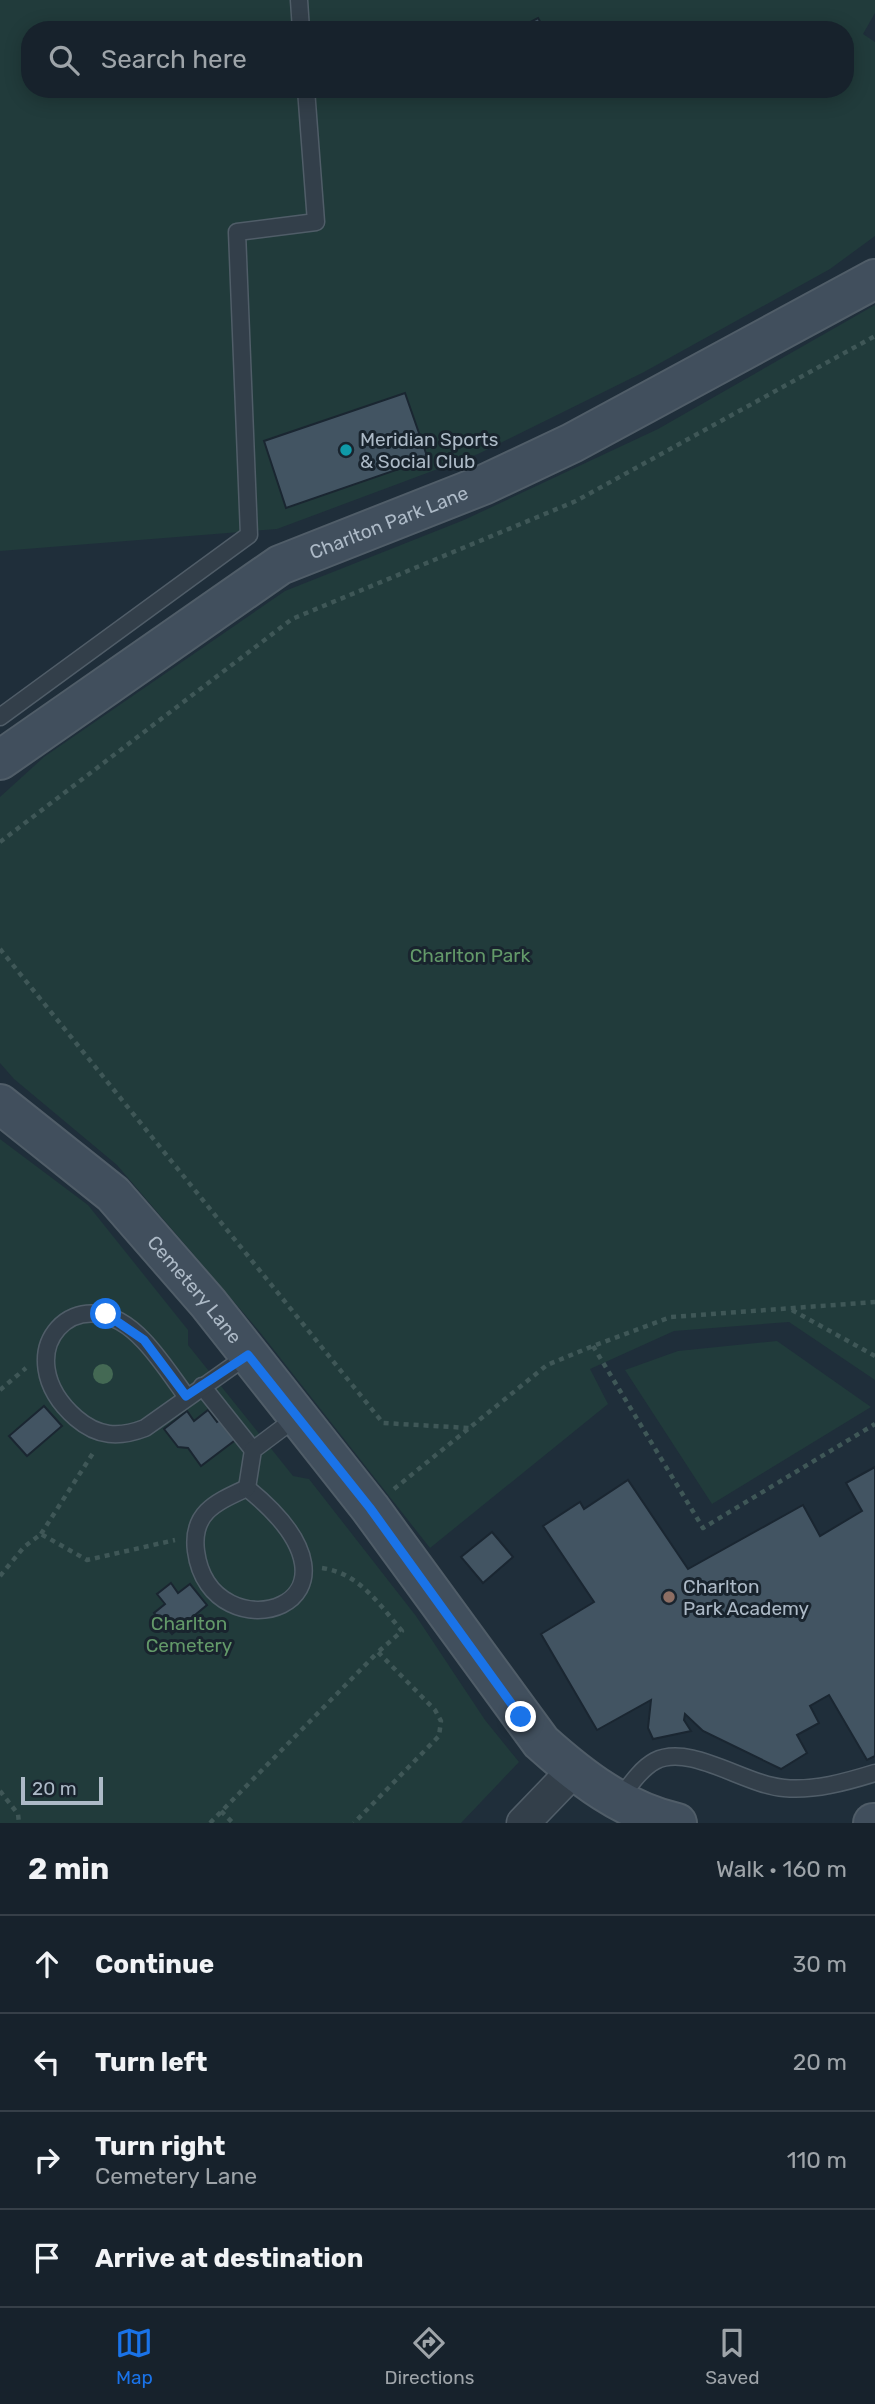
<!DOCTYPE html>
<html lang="en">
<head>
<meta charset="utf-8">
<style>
  :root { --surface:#17222c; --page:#202a34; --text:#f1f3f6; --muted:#9ea4a9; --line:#363f48; --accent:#1a73e8 }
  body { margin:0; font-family:Rubik,sans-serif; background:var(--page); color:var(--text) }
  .scale { position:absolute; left:21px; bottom:18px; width:82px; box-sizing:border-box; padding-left:7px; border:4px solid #adbac7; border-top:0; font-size:19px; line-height:24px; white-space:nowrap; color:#adbac7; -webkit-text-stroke:5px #19242e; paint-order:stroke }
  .stop { position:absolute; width:21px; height:21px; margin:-16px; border:5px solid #1a73e8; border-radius:50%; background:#fff }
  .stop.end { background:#1a73e8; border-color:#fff; box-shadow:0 2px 7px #0008 }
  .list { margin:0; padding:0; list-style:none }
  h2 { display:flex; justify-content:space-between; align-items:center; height:91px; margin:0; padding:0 28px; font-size:30px }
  h2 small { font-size:23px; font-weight:400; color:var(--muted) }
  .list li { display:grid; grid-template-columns:46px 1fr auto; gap:21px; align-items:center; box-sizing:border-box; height:98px; padding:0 28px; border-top:2px solid var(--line) }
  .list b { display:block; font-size:26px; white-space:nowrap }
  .list p { margin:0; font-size:23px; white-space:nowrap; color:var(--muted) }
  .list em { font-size:23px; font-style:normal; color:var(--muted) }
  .icon { flex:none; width:38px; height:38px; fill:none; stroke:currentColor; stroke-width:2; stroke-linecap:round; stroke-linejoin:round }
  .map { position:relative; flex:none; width:875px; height:1823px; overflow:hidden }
  .search { position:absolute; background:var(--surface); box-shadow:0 4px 18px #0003; left:21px; right:21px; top:21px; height:77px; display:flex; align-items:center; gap:18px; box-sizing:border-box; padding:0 24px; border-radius:28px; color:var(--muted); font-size:26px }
  .sheet { height:483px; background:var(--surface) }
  nav { display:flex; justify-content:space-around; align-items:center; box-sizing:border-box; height:98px; border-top:2px solid var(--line); background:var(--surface); font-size:19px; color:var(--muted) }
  nav a { display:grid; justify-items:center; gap:4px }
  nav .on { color:var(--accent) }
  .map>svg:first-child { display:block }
  .green { fill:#213b3b; fill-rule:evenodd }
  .building { fill:#425462; stroke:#1a2631; stroke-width:2 }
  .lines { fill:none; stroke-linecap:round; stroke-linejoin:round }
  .lane-casing { stroke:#505d68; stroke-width:19 }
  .street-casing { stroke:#505d68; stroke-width:35 }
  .secondary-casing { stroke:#505d68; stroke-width:42 }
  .path { stroke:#3f5757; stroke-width:4.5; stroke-dasharray:5 5; stroke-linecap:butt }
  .lane { stroke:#333f4a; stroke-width:16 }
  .street { stroke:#333f4a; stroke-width:32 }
  .secondary { stroke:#414f5d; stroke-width:38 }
  .tree { fill:#446954 }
  .route { stroke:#1a73e8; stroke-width:9 }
  .culture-dot { fill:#0f9aa8; stroke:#19242e; stroke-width:2.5 }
  .education-dot { fill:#8d6e63; stroke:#19242e; stroke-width:2.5 }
  .labels { text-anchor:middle; stroke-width:6; stroke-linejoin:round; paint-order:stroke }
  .poi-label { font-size:19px; fill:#adbac7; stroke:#19242e; text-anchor:start }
  .street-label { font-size:19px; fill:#adbac7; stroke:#19242e }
  .park-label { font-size:19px; fill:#639969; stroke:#19242e }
</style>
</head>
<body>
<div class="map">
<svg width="875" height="1823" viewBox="0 0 875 1823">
  <rect width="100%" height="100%" fill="#1f2e3a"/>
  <!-- green -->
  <g class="green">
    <path d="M 0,0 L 875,0 L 875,13 L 863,34 L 875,42 L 875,236 L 830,269 L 644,372 L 478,454 L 277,529 L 0,551 ZM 30,30 L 845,30 L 845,89 L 30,89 Z"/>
    <path d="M 875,305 L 875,1380 L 789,1322 L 674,1331 L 590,1369 L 608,1404 L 430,1548 L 259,1331 L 117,1165 L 14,1079 L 0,1063 L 0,797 L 44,757 L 285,591 L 464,520 L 658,429 Z"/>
    <path d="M 0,1139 L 88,1205 L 188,1330 L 188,1345 L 293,1476 L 309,1479 L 416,1616 L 485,1720 L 519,1762 L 461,1823 L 0,1823 Z"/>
    <path d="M 777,1341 L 871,1407 L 712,1504 L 625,1370 L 678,1351 Z"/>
  </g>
  <!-- building -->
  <g class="building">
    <path d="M 538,18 L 544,28 L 515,30 Z"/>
    <path d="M 405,393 L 428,459 L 286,508 L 264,441 Z"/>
    <path d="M 44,1406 L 62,1426 L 27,1456 L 9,1436 Z"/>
    <path d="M 208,1410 L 217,1422 L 222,1419 L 238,1438 L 201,1466 L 188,1448 L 178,1447 L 164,1429 L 187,1411 L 194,1421 Z"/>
    <path d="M 875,1467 L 875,1756 L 867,1760 L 829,1695 L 810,1706 L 819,1723 L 797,1735 L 807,1753 L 781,1769 L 703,1731 L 685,1714 L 684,1720 L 691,1731 L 653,1739 L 648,1728 L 651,1700 L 597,1730 L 541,1634 L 594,1602 L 543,1526 L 580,1502 L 584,1509 L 628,1480 L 688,1569 L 803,1505 L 820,1536 L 862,1511 L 846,1483 Z"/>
    <path d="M 492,1532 L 513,1557 L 483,1583 L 461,1557 Z"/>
    <path d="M 171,1583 L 178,1593 L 190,1584 L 207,1605 L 172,1634 L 154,1613 L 165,1604 L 157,1594 Z"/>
  </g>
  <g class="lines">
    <!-- lane casing -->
    <g class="lane-casing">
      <g id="lane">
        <path d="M 299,0 L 301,30"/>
        <path d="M 0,717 L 249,535 L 237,232 L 316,222 L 306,89"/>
        <path d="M 202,1386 L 253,1450"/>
        <path d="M 186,1396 C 173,1378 160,1358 144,1341 C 78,1269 3,1354 76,1418 C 98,1437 119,1438 145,1428 L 248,1355"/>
        <path d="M 247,1488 C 394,1607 210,1659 196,1551 C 191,1512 217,1502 247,1488 Z"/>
        <path d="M 247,1488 L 253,1450 L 297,1417"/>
        <path d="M 618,1801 C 628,1788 640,1769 655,1761 C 690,1743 745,1785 784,1788 C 814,1791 846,1782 875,1773"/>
      </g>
    </g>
    <!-- street casing -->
    <g class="street-casing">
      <path id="street" d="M 523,1823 L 573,1771"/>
    </g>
    <!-- secondary casing -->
    <g class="secondary-casing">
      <g id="secondary">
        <path id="s1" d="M 0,760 L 280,565 L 483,485 L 572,443 L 875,279"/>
        <path id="s2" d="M 0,1104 L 113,1194 L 208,1303 L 370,1508 L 541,1742 C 581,1778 624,1811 677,1823"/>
        <path d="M 873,1823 L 875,1823"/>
      </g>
    </g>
    <!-- path -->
    <g class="path">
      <path d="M 0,842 L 292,619 L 576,501 L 875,336"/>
      <path d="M 0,949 L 383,1423 L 469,1428"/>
      <path d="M 792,1310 L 875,1356"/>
      <path d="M 593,1346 L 703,1528 L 875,1424"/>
      <path d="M 0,1390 L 26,1368"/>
      <path d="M 394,1489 L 547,1365 L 593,1346 L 671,1317 L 875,1302"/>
      <path d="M 41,1534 L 95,1450"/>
      <path d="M 322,1568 C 359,1573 379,1604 402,1631 L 378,1652"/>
      <path d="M 0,1576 L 24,1547 L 41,1534 L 87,1560 L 175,1540"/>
      <path d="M 0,1791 L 18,1814 L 19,1823"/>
      <path d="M 221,1811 L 233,1823"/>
      <path d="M 210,1823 L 378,1652 L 435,1710 L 441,1721 L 439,1736 L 354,1823"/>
    </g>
    <!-- lane -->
    <use href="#lane" class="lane"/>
    <!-- street -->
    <use href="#street" class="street"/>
    <!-- secondary -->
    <use href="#secondary" class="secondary"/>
  </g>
  <!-- trees -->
  <circle class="tree" cx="103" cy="1374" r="10"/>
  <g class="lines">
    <!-- route -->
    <path class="route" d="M 106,1314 L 144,1340 L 186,1396 L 248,1355 L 370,1508 L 521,1717"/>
  </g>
  <!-- markers -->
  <circle class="culture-dot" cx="346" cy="450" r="7"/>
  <circle class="education-dot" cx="669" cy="1597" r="7"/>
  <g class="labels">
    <!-- poi labels -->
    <g class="poi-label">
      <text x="360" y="446">Meridian Sports<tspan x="360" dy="22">&amp; Social Club</tspan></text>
      <text x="683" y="1593">Charlton<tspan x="683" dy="22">Park Academy</tspan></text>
    </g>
    <!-- street labels -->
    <g class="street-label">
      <text dy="7" stroke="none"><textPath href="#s1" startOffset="458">Charlton Park Lane</textPath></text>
      <text dy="7" stroke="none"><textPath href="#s2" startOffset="270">Cemetery Lane</textPath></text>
    </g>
    <!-- park labels -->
    <g class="park-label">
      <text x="470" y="962">Charlton Park</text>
      <text x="189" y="1630">Charlton<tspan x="189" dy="22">Cemetery</tspan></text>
    </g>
  </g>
</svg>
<div class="scale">20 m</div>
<div class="stop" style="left:106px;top:1314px"></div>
<div class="stop end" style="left:521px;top:1717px"></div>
<div class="search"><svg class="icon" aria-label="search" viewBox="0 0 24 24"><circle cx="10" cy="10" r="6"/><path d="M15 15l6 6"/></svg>Search here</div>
</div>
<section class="sheet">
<h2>2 min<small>Walk · 160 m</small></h2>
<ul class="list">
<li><svg class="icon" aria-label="ahead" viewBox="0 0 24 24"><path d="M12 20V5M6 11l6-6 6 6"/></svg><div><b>Continue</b></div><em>30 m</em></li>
<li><svg class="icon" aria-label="left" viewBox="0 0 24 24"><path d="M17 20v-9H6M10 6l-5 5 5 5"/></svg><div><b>Turn left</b></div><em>20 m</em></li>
<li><svg class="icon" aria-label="right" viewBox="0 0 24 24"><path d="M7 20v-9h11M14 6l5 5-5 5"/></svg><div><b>Turn right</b><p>Cemetery Lane</p></div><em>110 m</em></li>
<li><svg class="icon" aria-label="arrive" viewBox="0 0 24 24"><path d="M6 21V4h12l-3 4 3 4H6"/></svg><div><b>Arrive at destination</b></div></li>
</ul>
</section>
<nav>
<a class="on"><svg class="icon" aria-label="map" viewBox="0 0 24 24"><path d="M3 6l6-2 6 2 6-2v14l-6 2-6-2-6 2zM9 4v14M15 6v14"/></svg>Map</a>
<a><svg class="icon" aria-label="directions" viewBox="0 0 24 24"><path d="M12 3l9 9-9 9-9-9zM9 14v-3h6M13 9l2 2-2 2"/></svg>Directions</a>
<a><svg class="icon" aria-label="saved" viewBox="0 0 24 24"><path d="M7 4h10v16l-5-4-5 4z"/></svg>Saved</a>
</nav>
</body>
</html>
